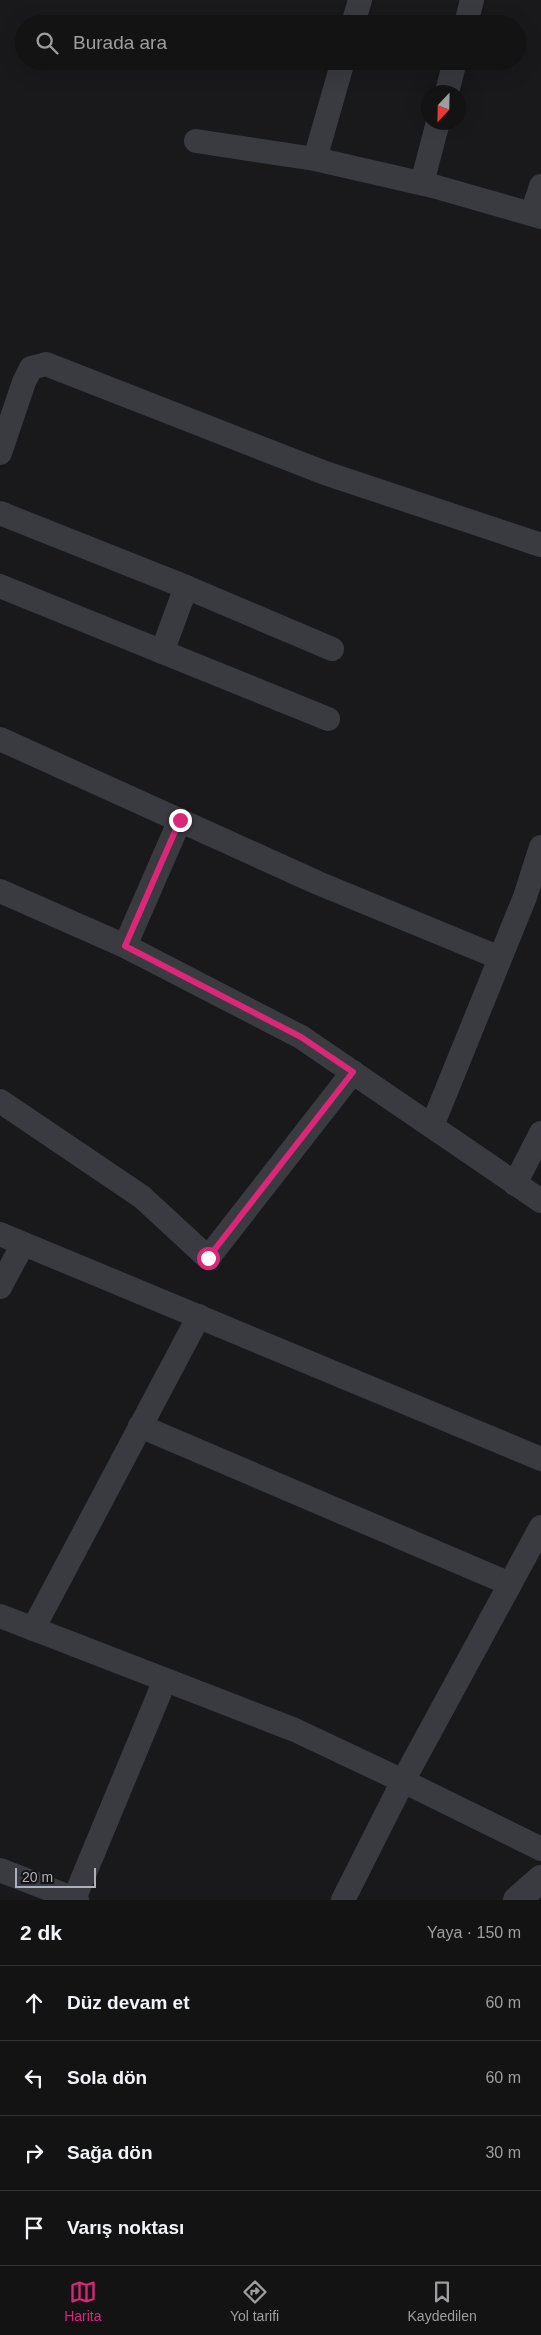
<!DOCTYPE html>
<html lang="tr">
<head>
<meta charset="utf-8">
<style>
  :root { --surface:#131314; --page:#202022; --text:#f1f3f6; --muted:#9d9ea0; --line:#323234; --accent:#db2777 }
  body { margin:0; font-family:Arial,sans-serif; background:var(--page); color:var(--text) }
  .compass { position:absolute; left:421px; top:85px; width:45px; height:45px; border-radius:50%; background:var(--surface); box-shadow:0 5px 20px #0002; rotate:202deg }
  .scale { position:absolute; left:15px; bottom:12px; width:81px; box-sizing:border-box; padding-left:5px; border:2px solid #acb0b9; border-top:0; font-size:14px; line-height:18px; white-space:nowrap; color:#acb0b9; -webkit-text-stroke:4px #141416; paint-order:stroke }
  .stop { position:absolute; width:15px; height:15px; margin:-11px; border:4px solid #db2777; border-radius:50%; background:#fff }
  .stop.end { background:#db2777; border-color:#fff; box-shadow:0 1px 5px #0008 }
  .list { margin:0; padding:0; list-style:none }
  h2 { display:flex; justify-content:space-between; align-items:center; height:65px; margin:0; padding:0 20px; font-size:21px }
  h2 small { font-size:16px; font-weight:400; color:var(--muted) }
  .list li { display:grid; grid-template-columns:32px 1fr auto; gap:15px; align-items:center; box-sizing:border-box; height:75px; padding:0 20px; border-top:1px solid var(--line) }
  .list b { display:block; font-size:19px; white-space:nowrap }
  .list em { font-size:16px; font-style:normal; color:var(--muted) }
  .icon { flex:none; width:28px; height:28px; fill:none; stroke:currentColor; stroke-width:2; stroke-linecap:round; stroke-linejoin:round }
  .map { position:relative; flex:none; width:541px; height:1900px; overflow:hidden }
  .search { position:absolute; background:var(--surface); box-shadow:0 5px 20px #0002; left:15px; right:15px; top:15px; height:55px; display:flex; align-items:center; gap:12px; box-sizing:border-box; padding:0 18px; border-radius:28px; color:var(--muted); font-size:19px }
  .sheet { height:365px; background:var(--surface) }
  nav { display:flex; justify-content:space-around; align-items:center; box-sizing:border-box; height:70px; border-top:1px solid var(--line); background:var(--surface); font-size:14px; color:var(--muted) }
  nav a { display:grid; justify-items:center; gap:2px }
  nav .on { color:var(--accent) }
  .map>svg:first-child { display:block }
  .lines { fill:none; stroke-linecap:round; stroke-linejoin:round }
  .minor { stroke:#3a3b40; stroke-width:24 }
  .tertiary { stroke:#3a3b40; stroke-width:28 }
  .route { stroke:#db2777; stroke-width:6 }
</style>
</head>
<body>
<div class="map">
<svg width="541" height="1900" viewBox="0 0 541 1900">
  <rect width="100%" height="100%" fill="#19191b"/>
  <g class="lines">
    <!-- minor -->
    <g class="minor">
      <path d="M 353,24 L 360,0"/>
      <path d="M 466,24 L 472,0"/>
      <path d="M 447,92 L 455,61"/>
      <path d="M 196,141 L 315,159 L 433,186 L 541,217"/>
      <path d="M 315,159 L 343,61"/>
      <path d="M 422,183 L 438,122"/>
      <path d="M 532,214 L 541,186"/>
      <path d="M 0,453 L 24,382 L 31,368 L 46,364 L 325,473 L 541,545"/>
      <path d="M 0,513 L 186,587 L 332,649"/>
      <path d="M 0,586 L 328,719"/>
      <path d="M 162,652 L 186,587"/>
      <path d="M 0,739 L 318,883 L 500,958"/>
      <path d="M 0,891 L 125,946 L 301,1037 L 541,1201"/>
      <path d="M 125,946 L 180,820"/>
      <path d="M 0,1101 L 142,1197 L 208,1258 L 353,1072"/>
      <path d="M 432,1126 L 525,897 L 541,847"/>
      <path d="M 515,1184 L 541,1133"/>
      <path d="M 0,1234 L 541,1459"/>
      <path d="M 0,1287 L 23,1244"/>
      <path d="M 140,1426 L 510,1584"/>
      <path d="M 0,1616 L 295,1730 L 403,1781 L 541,1849"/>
      <path d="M 33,1629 L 199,1316"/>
      <path d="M 0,1870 L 77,1900"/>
      <path d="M 74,1899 L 165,1680"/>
      <path d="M 343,1900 L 403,1781 L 541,1527"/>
    </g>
    <!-- tertiary -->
    <path class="tertiary" d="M 517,1900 L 541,1879"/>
  </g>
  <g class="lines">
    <!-- route -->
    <path class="route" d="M 180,820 L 125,946 L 301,1037 L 353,1072 L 208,1258"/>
  </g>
</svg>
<svg class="compass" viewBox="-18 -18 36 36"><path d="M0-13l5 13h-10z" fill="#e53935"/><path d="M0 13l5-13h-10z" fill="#9d9ea0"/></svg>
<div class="scale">20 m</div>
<div class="stop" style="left:208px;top:1258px"></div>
<div class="stop end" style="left:180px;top:820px"></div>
<div class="search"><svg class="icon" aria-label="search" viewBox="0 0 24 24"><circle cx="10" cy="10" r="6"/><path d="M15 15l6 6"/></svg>Burada ara</div>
</div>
<section class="sheet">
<h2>2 dk<small>Yaya · 150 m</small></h2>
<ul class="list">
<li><svg class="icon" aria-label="ahead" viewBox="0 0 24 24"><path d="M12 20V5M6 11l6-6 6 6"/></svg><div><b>Düz devam et</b></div><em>60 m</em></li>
<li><svg class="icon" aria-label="left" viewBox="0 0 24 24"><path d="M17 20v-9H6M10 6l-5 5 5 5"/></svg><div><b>Sola dön</b></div><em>60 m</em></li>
<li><svg class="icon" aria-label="right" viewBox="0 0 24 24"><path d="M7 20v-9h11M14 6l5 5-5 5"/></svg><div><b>Sağa dön</b></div><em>30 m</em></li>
<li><svg class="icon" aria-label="arrive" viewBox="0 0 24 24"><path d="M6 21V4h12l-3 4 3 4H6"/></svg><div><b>Varış noktası</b></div></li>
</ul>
</section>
<nav>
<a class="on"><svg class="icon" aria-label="map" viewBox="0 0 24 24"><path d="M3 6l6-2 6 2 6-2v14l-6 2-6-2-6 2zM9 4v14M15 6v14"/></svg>Harita</a>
<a><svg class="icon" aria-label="directions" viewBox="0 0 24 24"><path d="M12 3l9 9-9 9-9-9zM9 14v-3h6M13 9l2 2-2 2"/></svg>Yol tarifi</a>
<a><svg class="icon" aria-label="saved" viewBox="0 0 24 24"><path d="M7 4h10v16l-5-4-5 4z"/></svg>Kaydedilen</a>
</nav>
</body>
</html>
